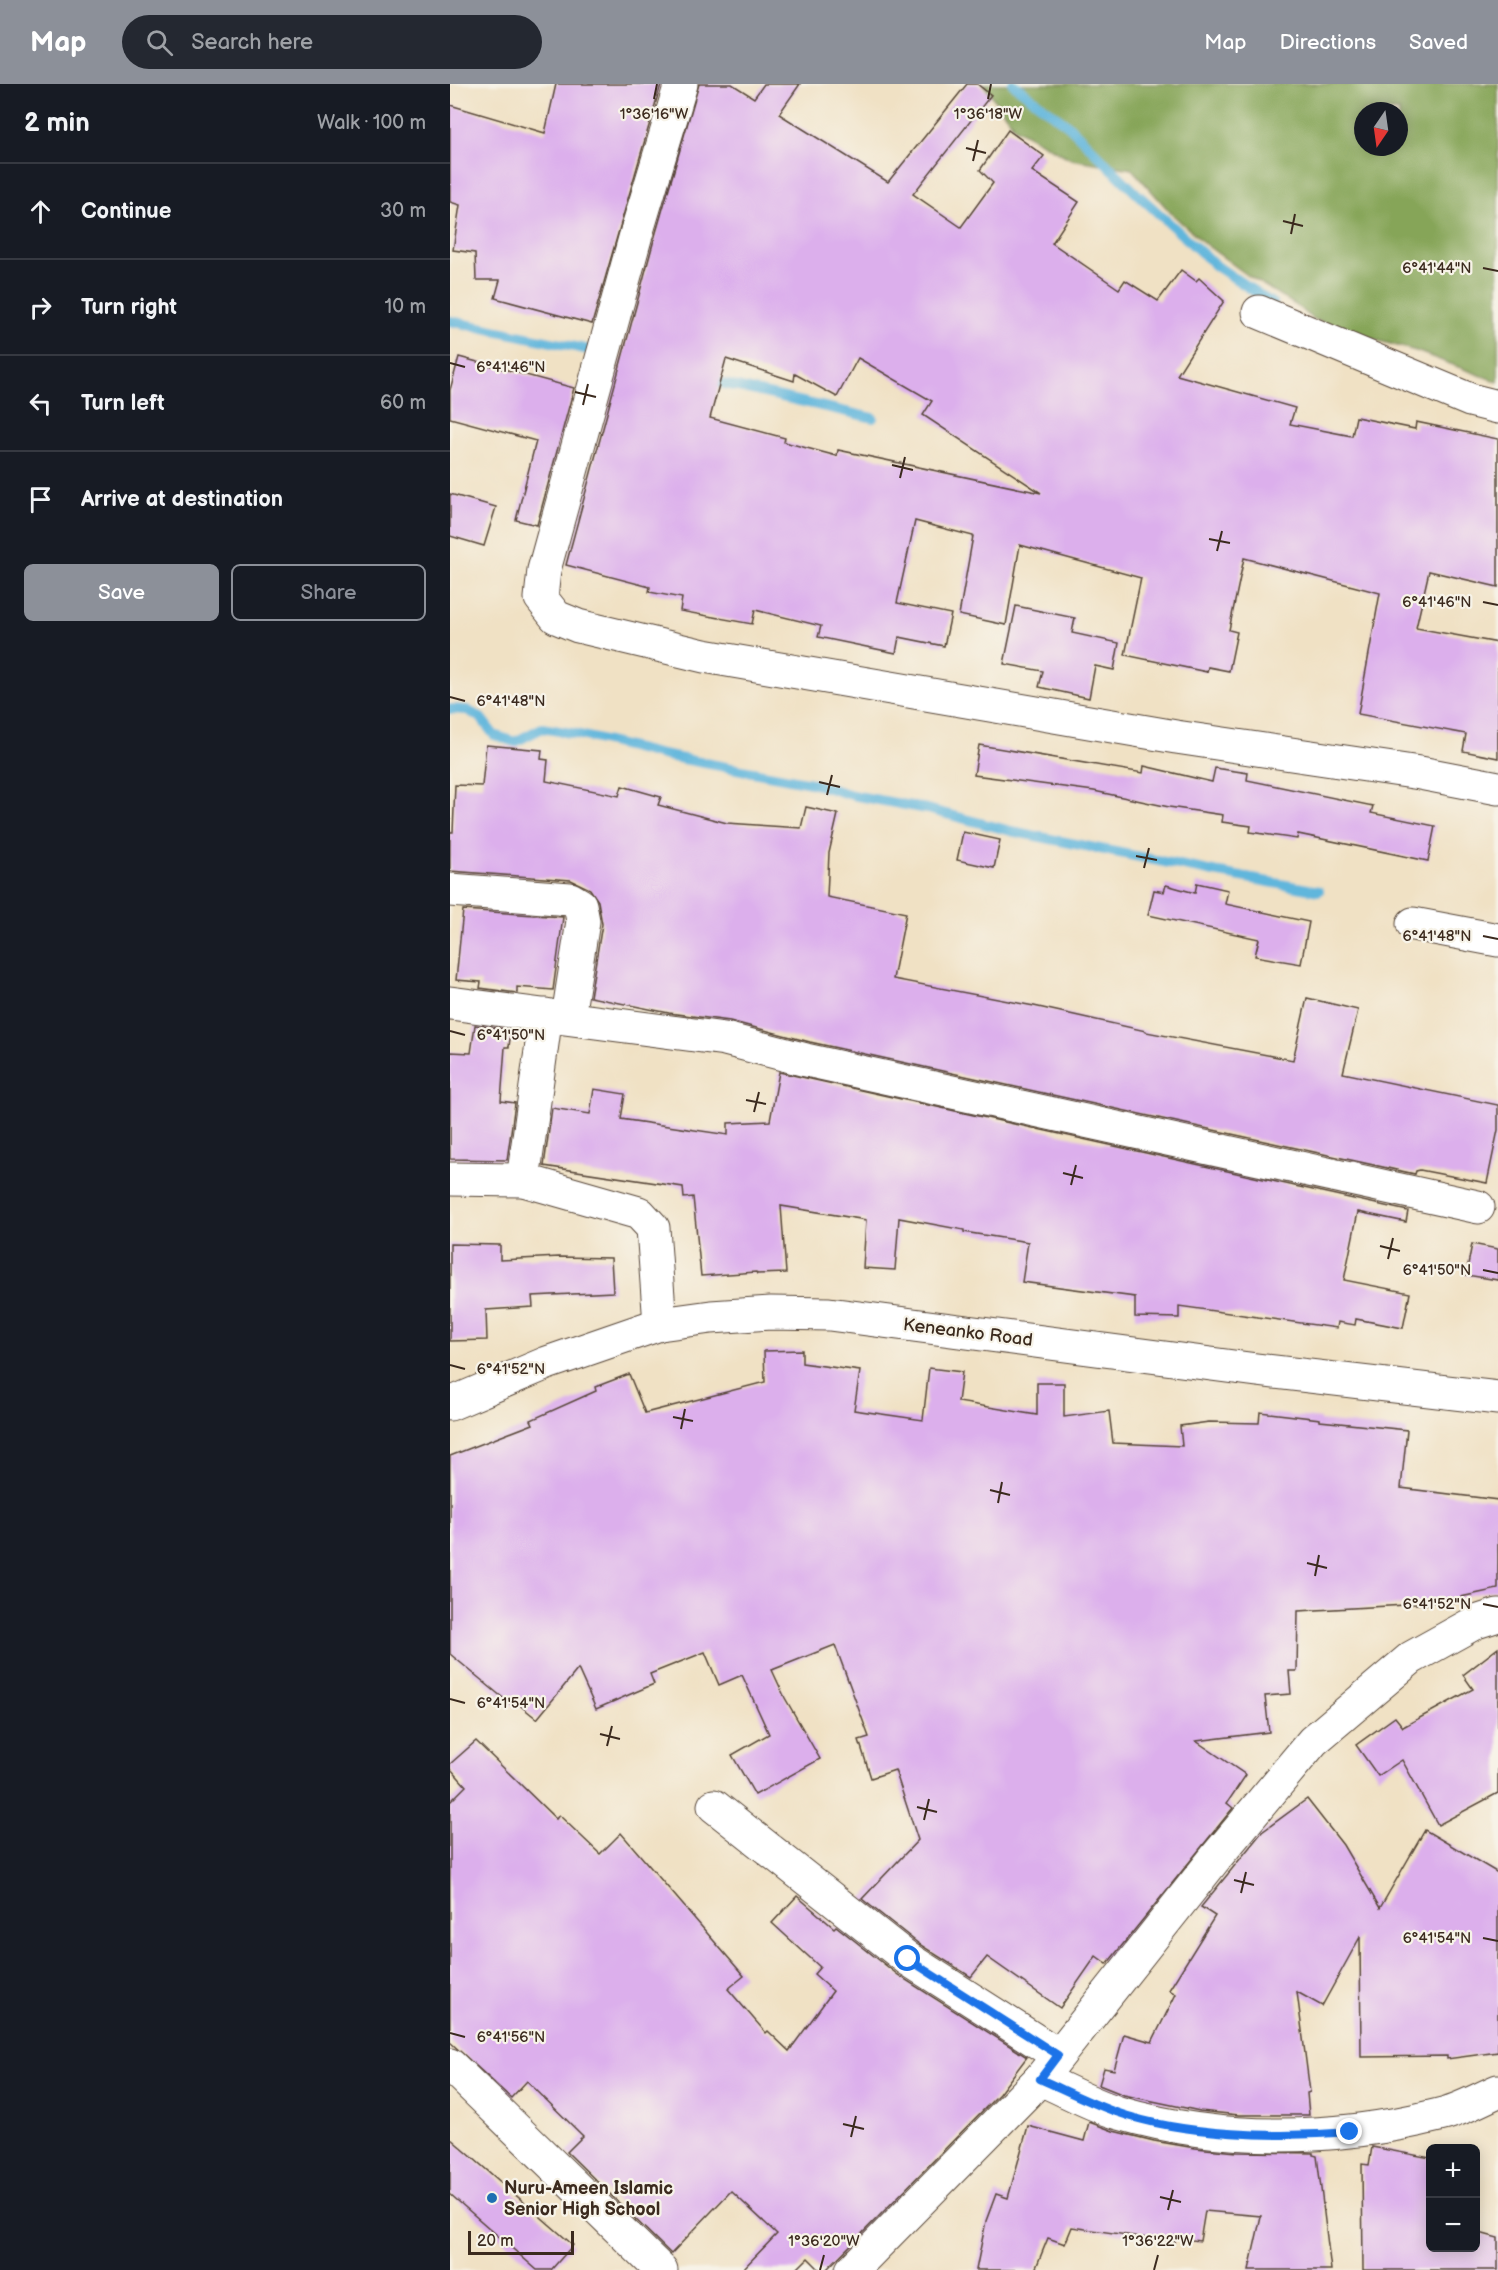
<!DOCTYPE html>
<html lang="en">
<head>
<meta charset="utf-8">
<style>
  :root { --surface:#171b24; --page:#242831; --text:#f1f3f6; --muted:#9ea1a6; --line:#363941; --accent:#8c9099 }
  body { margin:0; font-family:"Balsamiq Sans",sans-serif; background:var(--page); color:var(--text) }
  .controls { position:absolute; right:18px; bottom:18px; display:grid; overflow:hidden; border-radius:9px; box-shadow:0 3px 15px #0003 }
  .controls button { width:54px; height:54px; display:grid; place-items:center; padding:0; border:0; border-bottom:2px solid var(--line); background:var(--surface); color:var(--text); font:30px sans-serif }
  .compass { position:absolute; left:904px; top:18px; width:54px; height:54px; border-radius:50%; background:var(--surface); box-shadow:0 3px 15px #0003; rotate:193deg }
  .scale { position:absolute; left:18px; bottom:15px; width:106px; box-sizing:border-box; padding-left:6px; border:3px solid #3b2a1e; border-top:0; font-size:16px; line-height:21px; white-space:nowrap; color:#3b2a1e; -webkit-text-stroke:4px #f7f3e8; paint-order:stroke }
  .stop { position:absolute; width:18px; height:18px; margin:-14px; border:4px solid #1a73e8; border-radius:50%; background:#fff }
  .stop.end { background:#1a73e8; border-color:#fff; box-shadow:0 2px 6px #0008 }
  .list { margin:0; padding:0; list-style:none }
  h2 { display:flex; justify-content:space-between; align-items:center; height:78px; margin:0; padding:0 24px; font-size:26px }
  h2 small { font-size:20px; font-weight:400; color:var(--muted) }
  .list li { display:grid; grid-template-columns:39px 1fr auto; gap:18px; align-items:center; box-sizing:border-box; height:96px; padding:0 24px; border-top:2px solid var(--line) }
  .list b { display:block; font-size:22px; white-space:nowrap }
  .list em { font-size:20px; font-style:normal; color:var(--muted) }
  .actions { display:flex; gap:12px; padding:18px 24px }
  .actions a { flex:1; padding:14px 0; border:2px solid var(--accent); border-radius:9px; text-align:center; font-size:21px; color:var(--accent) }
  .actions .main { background:var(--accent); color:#fff }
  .icon { flex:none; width:33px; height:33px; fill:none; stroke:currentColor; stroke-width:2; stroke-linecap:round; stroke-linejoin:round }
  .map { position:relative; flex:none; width:1048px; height:2186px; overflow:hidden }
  header { display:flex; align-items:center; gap:36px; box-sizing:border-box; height:84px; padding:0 30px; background:var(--accent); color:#fff }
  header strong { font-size:28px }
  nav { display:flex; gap:33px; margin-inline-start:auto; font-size:21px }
  .search { width:420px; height:54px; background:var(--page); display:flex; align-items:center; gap:15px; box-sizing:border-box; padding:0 21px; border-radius:33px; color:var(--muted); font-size:22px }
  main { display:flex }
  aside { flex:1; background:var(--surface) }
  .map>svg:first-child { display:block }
  .forest { fill:#86a559; stroke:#60683c; stroke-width:1.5; fill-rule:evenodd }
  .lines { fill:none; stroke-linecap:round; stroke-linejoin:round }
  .stream { stroke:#60b6dc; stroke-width:10 }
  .building { fill:#dcafec; fill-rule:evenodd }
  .minor-casing { stroke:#564537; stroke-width:35 }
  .tertiary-casing { stroke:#564537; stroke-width:35 }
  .minor { stroke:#fff; stroke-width:33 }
  .tertiary { stroke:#fff; stroke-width:33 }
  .route { stroke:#1a73e8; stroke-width:8 }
  .ticks { fill:none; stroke:#3b2a1e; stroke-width:2 }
  .poi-dot { fill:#1f6fb2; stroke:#f7f3e8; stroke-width:2 }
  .labels { text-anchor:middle; stroke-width:4.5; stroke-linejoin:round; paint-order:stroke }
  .street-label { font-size:18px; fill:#3b2a1e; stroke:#f7f3e8 }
  .poi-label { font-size:18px; font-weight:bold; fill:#3b2a1e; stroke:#f7f3e8; text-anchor:start }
  .ticks-label { font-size:15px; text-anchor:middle; fill:#3b2a1e; stroke:#f7f3e8; stroke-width:4.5; stroke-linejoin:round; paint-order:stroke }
</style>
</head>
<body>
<header>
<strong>Map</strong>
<div class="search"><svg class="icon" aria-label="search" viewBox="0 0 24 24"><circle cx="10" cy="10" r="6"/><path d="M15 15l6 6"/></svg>Search here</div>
<nav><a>Map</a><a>Directions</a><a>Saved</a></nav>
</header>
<main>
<aside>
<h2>2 min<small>Walk · 100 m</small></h2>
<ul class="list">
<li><svg class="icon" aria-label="ahead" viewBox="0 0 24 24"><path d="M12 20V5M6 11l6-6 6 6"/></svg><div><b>Continue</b></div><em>30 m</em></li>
<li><svg class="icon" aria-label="right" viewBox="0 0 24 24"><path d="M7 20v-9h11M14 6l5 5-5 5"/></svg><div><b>Turn right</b></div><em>10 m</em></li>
<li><svg class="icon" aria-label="left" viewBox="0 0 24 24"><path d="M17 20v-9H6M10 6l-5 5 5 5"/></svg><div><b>Turn left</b></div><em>60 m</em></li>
<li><svg class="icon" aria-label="arrive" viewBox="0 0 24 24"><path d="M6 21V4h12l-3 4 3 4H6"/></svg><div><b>Arrive at destination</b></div></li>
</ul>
<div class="actions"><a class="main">Save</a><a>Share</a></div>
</aside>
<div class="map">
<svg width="1048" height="2186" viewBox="0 0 1048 2186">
  <rect width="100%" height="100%" fill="#f7f3e8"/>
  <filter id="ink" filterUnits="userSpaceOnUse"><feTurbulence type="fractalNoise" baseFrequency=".0167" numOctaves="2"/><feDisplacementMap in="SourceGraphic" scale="12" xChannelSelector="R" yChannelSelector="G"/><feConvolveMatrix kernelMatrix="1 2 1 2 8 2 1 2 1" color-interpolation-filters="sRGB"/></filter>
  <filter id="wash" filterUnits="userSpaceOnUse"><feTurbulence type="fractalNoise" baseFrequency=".008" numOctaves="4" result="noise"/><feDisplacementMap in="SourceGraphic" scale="24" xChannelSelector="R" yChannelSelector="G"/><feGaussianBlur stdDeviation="1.35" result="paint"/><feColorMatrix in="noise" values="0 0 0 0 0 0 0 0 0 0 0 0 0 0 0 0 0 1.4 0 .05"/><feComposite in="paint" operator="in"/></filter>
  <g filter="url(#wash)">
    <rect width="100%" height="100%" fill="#f0e1c4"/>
    <!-- forest -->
    <path class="forest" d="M 533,0 L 1048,0 L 1048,298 L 966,267 L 900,249 L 864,235 L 844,220 L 800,193 L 755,160 L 721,129 L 682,85 L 621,75 L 565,44 ZM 913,27 L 949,27 L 949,63 L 913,63 Z"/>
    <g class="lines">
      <!-- stream -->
      <g class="stream">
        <path d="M 563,0 L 619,42 L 685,108 L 765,181 L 823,220"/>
        <path d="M 0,237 L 140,266"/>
        <path d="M 257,296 L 423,334"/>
        <path d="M 0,625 L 17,626 L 31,634 L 44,651 L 65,658 L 92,644 L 126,650 L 212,671 L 361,699 L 402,711 L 477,725 L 561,747 L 764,788 L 869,807"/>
      </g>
    </g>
    <g id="blocks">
      <!-- building -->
      <g class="building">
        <path d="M 106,0 L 211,0 L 142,240 L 45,214 L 50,196 L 26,196 L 25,169 L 3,166 L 10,121 L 0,118 L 0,21 L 95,49 Z"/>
        <path d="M 249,0 L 282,0 L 304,14 L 314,0 L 350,0 L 329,30 L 438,98 L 517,0 L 527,0 L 541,11 L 463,110 L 511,143 L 543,99 L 530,86 L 558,46 L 594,72 L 582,87 L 629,118 L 602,159 L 669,205 L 675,196 L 708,217 L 731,186 L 746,197 L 749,194 L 774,217 L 727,291 L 845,324 L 840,340 L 902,352 L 906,333 L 965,345 L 966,338 L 1048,355 L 1048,503 L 979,487 L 966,544 L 1048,559 L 1048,674 L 1013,667 L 1016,650 L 908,630 L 930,509 L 794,474 L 779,546 L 787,548 L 779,587 L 758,583 L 757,588 L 675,571 L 691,494 L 570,461 L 556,541 L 509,531 L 523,452 L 465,437 L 447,519 L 501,530 L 494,562 L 449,553 L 446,569 L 368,553 L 371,542 L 305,526 L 302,540 L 230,527 L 232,514 L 199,508 L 200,503 L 116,481 L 205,152 ZM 408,274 L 482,317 L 473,331 L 591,409 L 388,366 L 387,372 L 334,358 L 335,354 L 260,334 L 276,275 L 344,297 L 345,290 L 387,313 Z"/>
        <path d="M 9,273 L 124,304 L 87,441 L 66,436 L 86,357 L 0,334 L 0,306 Z"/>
        <path d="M 0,410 L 46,423 L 34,462 L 0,452 Z"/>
        <path d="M 566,522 L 625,534 L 622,549 L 669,559 L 664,586 L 645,582 L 639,614 L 589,603 L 593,587 L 554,580 Z"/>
        <path d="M 36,661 L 92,666 L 91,675 L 98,676 L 96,697 L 169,712 L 172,702 L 211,713 L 208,721 L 277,739 L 351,744 L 356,723 L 388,730 L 379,769 L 377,813 L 456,829 L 443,895 L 584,922 L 696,947 L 696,948 L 843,976 L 857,914 L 908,926 L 893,989 L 1048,1021 L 1048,1046 L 1037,1099 L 970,1086 L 966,1087 L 965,1090 L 360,958 L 280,937 L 219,929 L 140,913 L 152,840 L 148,817 L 140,805 L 121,796 L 0,787 L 0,748 L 3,748 L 5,701 L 32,702 Z"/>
        <path d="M 529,661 L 693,689 L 694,682 L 762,698 L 765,684 L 798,689 L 797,696 L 923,722 L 921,729 L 985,742 L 978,777 L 848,750 L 847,755 L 800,748 L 801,742 L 772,738 L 773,731 L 719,723 L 644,707 L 524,691 Z"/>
        <path d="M 513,748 L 550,756 L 544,784 L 507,776 Z"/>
        <path d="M 747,799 L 778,806 L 775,820 L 859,838 L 851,880 L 805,872 L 809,855 L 698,831 L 704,806 L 714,808 L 716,801 L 745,809 Z"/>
        <path d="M 13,826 L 113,833 L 103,906 L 67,903 L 67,909 L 30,904 L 31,898 L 6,896 Z"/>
        <path d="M 25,941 L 61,946 L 59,963 L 55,963 L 51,1017 L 65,1019 L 57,1076 L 0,1075 L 0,968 L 21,969 Z"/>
        <path d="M 329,988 L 958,1127 L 956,1138 L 908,1128 L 894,1196 L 960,1209 L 953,1244 L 906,1235 L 905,1241 L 888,1238 L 887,1244 L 729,1222 L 729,1234 L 685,1233 L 685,1213 L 572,1198 L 578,1158 L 514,1148 L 514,1146 L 449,1134 L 445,1186 L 413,1184 L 416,1136 L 331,1122 L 336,1189 L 307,1190 L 306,1188 L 251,1192 L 243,1113 L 234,1114 L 233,1103 L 94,1082 L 102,1024 L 140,1030 L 144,1005 L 175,1010 L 171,1035 L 278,1051 L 278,1039 L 320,1037 Z"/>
        <path d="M 0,1160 L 50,1161 L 50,1176 L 109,1173 L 161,1174 L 163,1208 L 82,1212 L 83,1223 L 36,1226 L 37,1256 L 0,1257 Z"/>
        <path d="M 1022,1160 L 1048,1165 L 1048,1196 L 1016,1191 Z"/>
        <path d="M 352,1266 L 352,1279 L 410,1287 L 404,1326 L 473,1336 L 479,1284 L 512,1288 L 508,1318 L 587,1331 L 587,1299 L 614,1299 L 614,1333 L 659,1327 L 663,1359 L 732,1362 L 730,1342 L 759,1338 L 809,1339 L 810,1328 L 870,1335 L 870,1337 L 957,1346 L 951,1404 L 1048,1416 L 1048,1505 L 1011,1513 L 1010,1519 L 980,1518 L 980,1520 L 956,1520 L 956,1521 L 848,1527 L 847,1587 L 839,1587 L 841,1610 L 815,1612 L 819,1648 L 746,1657 L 796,1691 L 777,1719 L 783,1724 L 657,1880 L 646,1872 L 610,1924 L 537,1873 L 521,1893 L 469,1860 L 412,1815 L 468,1756 L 445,1686 L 421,1694 L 409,1656 L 419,1653 L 385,1561 L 322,1586 L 335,1614 L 370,1675 L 305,1711 L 282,1671 L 319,1650 L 292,1591 L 269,1601 L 255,1568 L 200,1590 L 204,1600 L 146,1625 L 128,1585 L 87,1635 L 67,1619 L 64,1623 L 0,1570 L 0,1372 L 83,1340 L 81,1336 L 146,1307 L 145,1303 L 179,1290 L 195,1329 L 315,1298 L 314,1267 Z"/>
        <path d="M 1048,1564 L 1048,1709 L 988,1741 L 952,1676 L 928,1692 L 906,1661 L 945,1633 L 953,1643 L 1023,1605 L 1013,1591 Z"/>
        <path d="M 26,1657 L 106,1735 L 109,1731 L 150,1770 L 171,1749 L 294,1892 L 278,1905 L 316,1949 L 318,1947 L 339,1967 L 383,1907 L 364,1890 L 370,1883 L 322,1839 L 347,1812 L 384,1844 L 386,1842 L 448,1891 L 577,1973 L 549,2010 L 376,2186 L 370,2186 L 358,2174 L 346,2186 L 292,2186 L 327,2150 L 281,2107 L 221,2170 L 117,2068 L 133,2052 L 77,1997 L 61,2014 L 0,1958 L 0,1718 L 16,1702 L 0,1684 L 0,1680 Z"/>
        <path d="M 857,1715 L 893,1761 L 930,1824 L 975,1746 L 1048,1789 L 1048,1968 L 997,1975 L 997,1972 L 911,1973 L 910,1853 L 872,1922 L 847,1908 L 860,2008 L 857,2009 L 859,2031 L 789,2031 L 750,2027 L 674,2011 L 649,2001 L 654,1984 L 664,1986 L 674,1950 L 702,1958 L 726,1910 L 719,1906 L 765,1832 L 751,1823 L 812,1748 Z"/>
        <path d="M 639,2038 L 663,2047 L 704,2057 L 745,2064 L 787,2068 L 863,2069 L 863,2071 L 867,2072 L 881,2186 L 799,2186 L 811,2132 L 755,2127 L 750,2157 L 725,2154 L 725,2158 L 622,2143 L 615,2160 L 598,2154 L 585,2186 L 526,2186 L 536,2137 L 546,2110 L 558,2114 L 578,2042 L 634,2057 Z"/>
        <path d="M 0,2054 L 123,2161 L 101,2186 L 87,2186 L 0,2110 Z"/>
        <path d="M 922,2063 L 981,2074 L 981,2163 L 1026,2163 L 1026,2148 L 1048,2154 L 1048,2186 L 913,2186 L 912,2080 L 919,2081 Z"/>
      </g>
    </g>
  </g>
  <g filter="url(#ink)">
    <use href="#blocks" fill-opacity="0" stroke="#564537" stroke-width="1.5"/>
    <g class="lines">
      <!-- minor casing -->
      <g class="minor-casing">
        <g id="minor">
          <path d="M 231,0 L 187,147 L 94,486 L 91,514 L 106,533 L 128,542 L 254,572 L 726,653 L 970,689 L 1048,704"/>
          <path d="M 809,228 L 1020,316 L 1048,323"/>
          <path d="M 0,806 L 120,815 L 130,821 L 133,837 L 118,933"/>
          <path d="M 963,840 L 1048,856"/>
          <path d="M 0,919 L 275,955 L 356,976 L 1028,1123"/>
          <path d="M 0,1095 L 73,1096 L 189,1129 L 203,1144 L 210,1240"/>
          <path d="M 73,1096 L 96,931"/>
          <path d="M 264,1722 L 458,1875 L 608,1971"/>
          <path d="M 0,1981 L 211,2186"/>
          <path d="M 590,1995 C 616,2006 642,2021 669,2029 C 772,2059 885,2057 989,2031 C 1009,2027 1029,2015 1048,2007"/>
          <path d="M 402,2186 L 590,1995 L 766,1773 L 863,1657 L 961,1574 L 1026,1538 L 1048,1531"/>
        </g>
      </g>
      <!-- tertiary casing -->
      <g class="tertiary-casing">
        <path id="tertiary" d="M 0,1320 L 97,1279 L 210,1240 L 261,1233 L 321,1229 L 379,1230 L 807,1286 L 1048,1314"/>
      </g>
      <!-- minor -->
      <use href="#minor" class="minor"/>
      <!-- tertiary -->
      <use href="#tertiary" class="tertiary"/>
    </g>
  </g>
  <g class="lines" filter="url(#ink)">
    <!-- route -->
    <path class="route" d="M 458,1875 L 608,1971 L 590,1995 C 615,2006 640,2019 666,2028 C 734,2052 829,2054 900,2048"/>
  </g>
  <!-- ticks -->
  <path class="ticks" d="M 204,15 L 207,0M 538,15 L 541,0M 516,64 L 536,69M 523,77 L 528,56M 833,137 L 853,142M 841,150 L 845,130M 1033,184 L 1048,187M 0,279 L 15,283M 125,308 L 146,313M 133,321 L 138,300M 442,381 L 463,386M 450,394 L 455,373M 759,455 L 780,459M 767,467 L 772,447M 1033,518 L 1048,521M 0,613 L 15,617M 369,698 L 390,703M 377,711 L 382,691M 686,772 L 707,776M 694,784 L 699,764M 1033,852 L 1048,855M 0,947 L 15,951M 296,1016 L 316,1020M 304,1028 L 309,1008M 613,1089 L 633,1094M 621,1101 L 626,1081M 930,1162 L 950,1167M 938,1175 L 943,1154M 1033,1186 L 1048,1189M 0,1281 L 15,1285M 223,1333 L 243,1337M 231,1345 L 235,1325M 540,1406 L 560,1411M 548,1419 L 552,1398M 857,1479 L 877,1484M 865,1492 L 869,1471M 1033,1520 L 1048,1523M 0,1615 L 15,1619M 150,1650 L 170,1655M 157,1662 L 162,1642M 467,1723 L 487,1728M 474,1736 L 479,1715M 784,1796 L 804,1801M 791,1809 L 796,1788M 1033,1854 L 1048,1857M 0,1949 L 15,1953M 393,2040 L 414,2045M 401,2053 L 406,2032M 710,2113 L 731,2118M 718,2126 L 723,2106M 370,2186 L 374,2171M 704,2186 L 708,2171"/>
  <!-- markers -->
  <circle class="poi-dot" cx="42" cy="2114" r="6"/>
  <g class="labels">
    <!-- street labels -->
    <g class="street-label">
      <text transform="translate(518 1248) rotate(7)" y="6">Keneanko Road</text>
    </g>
    <!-- poi labels -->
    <g class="poi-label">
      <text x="54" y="2110">Nuru-Ameen Islamic<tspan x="54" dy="21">Senior High School</tspan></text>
    </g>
  </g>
  <g class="ticks-label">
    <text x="204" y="35">1°36'16"W</text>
    <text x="538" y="35">1°36'18"W</text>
    <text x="987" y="189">6°41'44"N</text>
    <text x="61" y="288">6°41'46"N</text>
    <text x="987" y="523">6°41'46"N</text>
    <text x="61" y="622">6°41'48"N</text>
    <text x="987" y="857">6°41'48"N</text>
    <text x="61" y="956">6°41'50"N</text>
    <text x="987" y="1191">6°41'50"N</text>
    <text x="61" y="1290">6°41'52"N</text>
    <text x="987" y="1525">6°41'52"N</text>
    <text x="61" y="1624">6°41'54"N</text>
    <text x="987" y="1859">6°41'54"N</text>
    <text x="61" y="1958">6°41'56"N</text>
    <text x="374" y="2162">1°36'20"W</text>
    <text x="708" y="2162">1°36'22"W</text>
  </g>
</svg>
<div class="controls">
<button>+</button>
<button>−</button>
</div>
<svg class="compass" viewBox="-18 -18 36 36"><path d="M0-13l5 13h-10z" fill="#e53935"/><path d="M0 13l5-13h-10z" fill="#9ea1a6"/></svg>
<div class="scale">20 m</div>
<div class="stop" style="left:458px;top:1875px"></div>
<div class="stop end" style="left:900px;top:2048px"></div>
</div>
</main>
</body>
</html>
